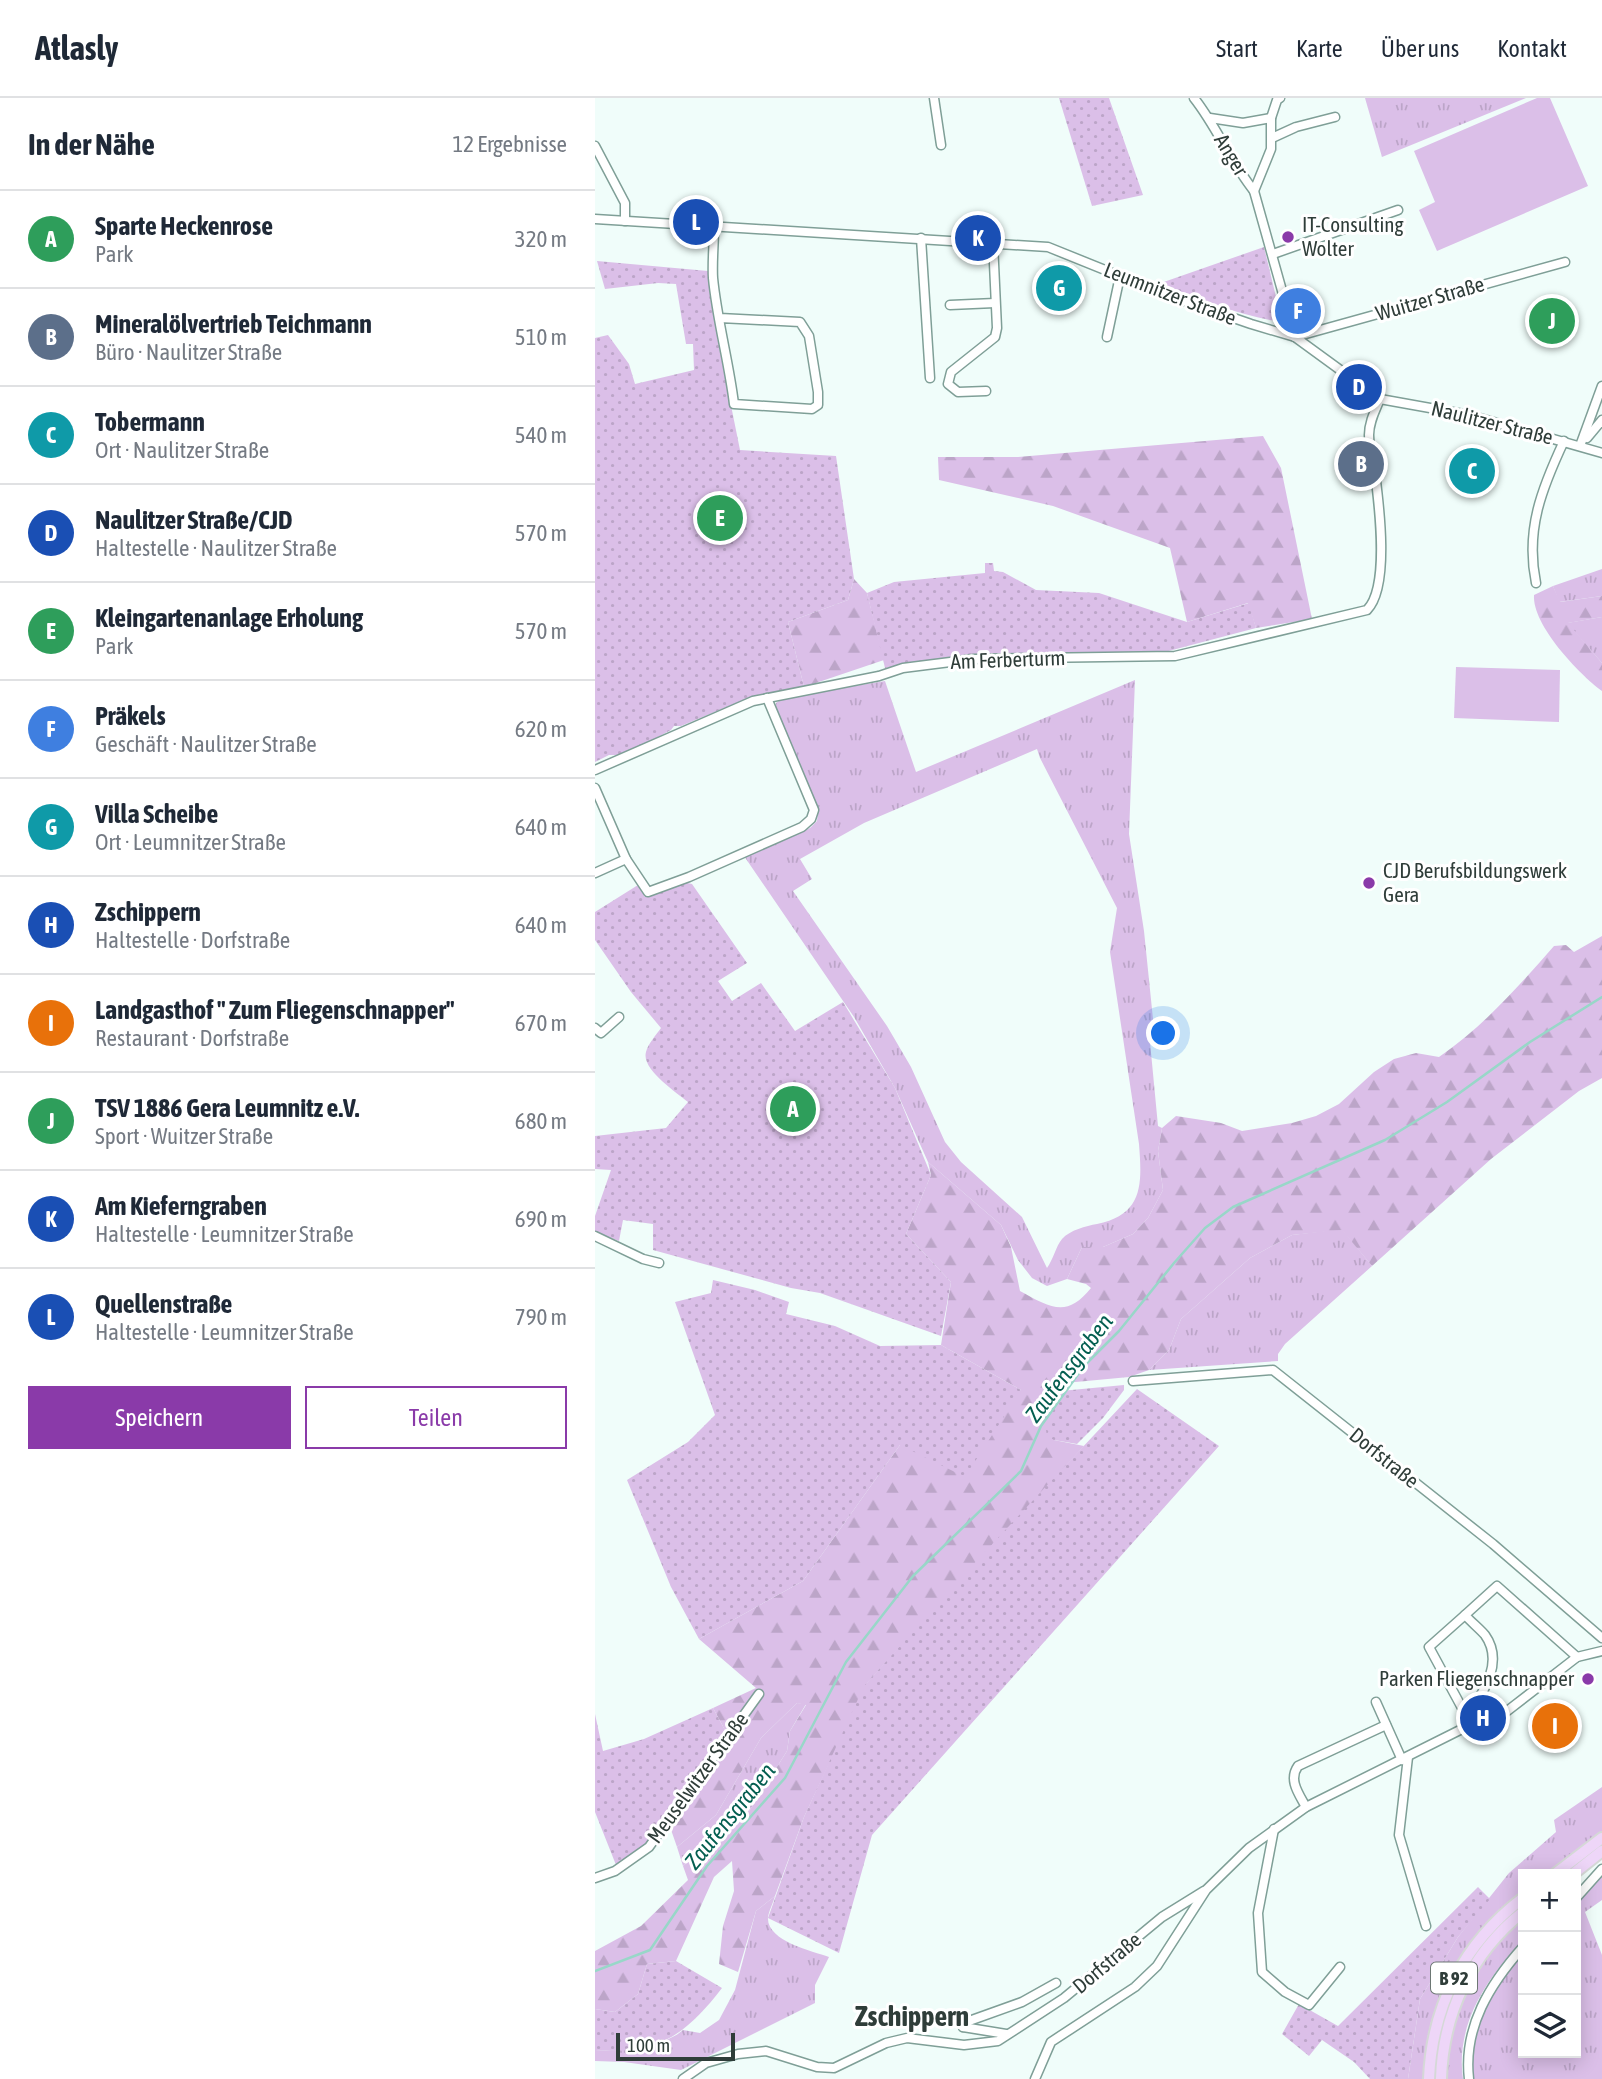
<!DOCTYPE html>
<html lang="de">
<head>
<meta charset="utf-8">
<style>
  :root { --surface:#fff; --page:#f2f2f3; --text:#1f2937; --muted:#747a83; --line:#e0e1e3; --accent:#8a3aa9 }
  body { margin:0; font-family:"Asap Condensed",sans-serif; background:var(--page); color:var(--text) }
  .controls { position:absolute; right:21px; bottom:21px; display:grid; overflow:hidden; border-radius:0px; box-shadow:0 4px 18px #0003 }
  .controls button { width:63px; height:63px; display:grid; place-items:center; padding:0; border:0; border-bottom:2px solid var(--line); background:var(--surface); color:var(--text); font:35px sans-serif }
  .scale { position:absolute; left:21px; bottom:18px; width:119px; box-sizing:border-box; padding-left:7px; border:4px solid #2f3d39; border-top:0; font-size:19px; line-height:24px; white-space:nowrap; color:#2f3d39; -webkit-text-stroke:5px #fff; paint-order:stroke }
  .you { position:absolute; left:569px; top:936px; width:24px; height:24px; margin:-18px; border:5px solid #fff; border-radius:50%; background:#1a73e8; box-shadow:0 0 0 10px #1a73e833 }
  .badge { display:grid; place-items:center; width:46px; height:46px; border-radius:50%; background:var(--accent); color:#fff; font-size:23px; font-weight:700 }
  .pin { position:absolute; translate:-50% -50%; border:4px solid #fff; box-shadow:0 2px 7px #0006 }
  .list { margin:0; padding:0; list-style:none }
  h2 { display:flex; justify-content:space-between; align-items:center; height:91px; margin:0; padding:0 28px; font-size:30px }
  h2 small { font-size:23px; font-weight:400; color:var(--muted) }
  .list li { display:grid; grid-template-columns:46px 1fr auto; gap:21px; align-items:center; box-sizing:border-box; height:98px; padding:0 28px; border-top:2px solid var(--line) }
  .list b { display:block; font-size:26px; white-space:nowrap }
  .list p { margin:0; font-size:23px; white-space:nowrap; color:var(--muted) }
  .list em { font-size:23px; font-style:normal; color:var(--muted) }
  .actions { display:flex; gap:14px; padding:21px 28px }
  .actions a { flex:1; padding:16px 0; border:2px solid var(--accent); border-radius:0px; text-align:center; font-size:24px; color:var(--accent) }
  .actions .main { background:var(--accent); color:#fff }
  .icon { flex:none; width:38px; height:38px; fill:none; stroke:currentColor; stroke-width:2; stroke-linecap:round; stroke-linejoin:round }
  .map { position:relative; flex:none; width:1007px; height:1981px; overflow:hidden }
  header { display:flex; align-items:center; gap:42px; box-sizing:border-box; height:98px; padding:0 35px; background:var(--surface); border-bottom:2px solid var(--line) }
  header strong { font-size:33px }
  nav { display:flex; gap:38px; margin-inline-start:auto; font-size:24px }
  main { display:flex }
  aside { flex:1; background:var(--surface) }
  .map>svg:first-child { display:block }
  .grass { fill:url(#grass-tufts); fill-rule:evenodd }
  .forest { fill:url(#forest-firs) }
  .garden { fill:url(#garden-dots) }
  .pitch { fill:#dbbfe8 }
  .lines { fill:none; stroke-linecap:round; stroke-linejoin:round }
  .stream { stroke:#98d7c8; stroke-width:2.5 }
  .minor-casing { stroke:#7f9f97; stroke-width:11 }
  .major-casing { stroke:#d5d8d7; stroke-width:14 }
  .minor { stroke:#fff; stroke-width:8 }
  .major { stroke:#eed6f8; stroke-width:10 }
  .poi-dot { fill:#8a3aa9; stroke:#fff; stroke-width:2.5 }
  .labels { text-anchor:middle; stroke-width:6; stroke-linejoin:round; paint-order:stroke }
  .shield { fill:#fff; stroke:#6d7774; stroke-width:2 }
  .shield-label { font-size:19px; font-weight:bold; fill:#2f3d39 }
  .street-label { font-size:21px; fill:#2f3d39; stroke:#fff }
  .poi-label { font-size:21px; fill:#2f3d39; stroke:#fff; text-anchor:start }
  .water-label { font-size:23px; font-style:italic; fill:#035e50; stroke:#fff }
  .district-label { font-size:28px; font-weight:bold; fill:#2f3d39; stroke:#fff }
</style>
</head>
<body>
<header>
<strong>Atlasly</strong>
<nav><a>Start</a><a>Karte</a><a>Über uns</a><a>Kontakt</a></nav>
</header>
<main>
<aside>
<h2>In der Nähe<small>12 Ergebnisse</small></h2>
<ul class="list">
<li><span class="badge" style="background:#2e9e5b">A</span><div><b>Sparte Heckenrose</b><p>Park</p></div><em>320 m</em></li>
<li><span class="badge" style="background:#5c6f8a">B</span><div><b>Mineralölvertrieb Teichmann</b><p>Büro · Naulitzer Straße</p></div><em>510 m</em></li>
<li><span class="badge" style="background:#0f9aa8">C</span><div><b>Tobermann</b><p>Ort · Naulitzer Straße</p></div><em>540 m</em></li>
<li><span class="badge" style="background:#1a4fb4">D</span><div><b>Naulitzer Straße/CJD</b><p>Haltestelle · Naulitzer Straße</p></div><em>570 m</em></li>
<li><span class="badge" style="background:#2e9e5b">E</span><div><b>Kleingartenanlage Erholung</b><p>Park</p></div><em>570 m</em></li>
<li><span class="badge" style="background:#3f7fe0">F</span><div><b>Präkels</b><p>Geschäft · Naulitzer Straße</p></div><em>620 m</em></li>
<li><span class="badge" style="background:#0f9aa8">G</span><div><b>Villa Scheibe</b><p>Ort · Leumnitzer Straße</p></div><em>640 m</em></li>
<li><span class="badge" style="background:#1a4fb4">H</span><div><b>Zschippern</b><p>Haltestelle · Dorfstraße</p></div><em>640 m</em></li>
<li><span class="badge" style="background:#e8710a">I</span><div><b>Landgasthof &quot; Zum Fliegenschnapper&quot;</b><p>Restaurant · Dorfstraße</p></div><em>670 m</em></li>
<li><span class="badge" style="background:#2e9e5b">J</span><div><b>TSV 1886 Gera Leumnitz e.V.</b><p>Sport · Wuitzer Straße</p></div><em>680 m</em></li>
<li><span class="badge" style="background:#1a4fb4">K</span><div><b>Am Kieferngraben</b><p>Haltestelle · Leumnitzer Straße</p></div><em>690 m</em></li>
<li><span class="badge" style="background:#1a4fb4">L</span><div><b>Quellenstraße</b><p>Haltestelle · Leumnitzer Straße</p></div><em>790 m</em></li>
</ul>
<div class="actions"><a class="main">Speichern</a><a>Teilen</a></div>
</aside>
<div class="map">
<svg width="1007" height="1981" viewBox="0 0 1007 1981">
  <defs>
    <pattern id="grass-tufts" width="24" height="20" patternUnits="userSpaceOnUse" patternTransform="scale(1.75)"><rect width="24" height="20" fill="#dbbfe8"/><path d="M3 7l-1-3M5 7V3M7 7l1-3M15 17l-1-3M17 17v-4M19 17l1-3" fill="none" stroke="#bca5c8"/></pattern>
    <pattern id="forest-firs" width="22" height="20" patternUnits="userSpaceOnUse" patternTransform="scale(1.75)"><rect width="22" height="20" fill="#dbbfe8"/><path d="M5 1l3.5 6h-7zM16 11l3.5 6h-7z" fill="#bca5c8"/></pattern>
    <pattern id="garden-dots" width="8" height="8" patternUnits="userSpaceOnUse" patternTransform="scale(1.75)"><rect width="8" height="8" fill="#dbbfe8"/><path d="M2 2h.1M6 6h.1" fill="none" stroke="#bca5c8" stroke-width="1.8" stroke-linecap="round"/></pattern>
  </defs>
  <rect width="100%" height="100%" fill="#f0fdfa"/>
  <!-- grass -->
  <g class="grass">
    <path d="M 770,0 L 931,0 L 787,59 Z"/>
    <path d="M 1007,471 L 1007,498 L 964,504 L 958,488 Z"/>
    <path d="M 1007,519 L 1007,565 L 972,525 Z"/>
    <path d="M 540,582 L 534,736 L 549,833 L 558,921 L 555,944 L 563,1028 L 567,1030 L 563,1053 L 568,1092 L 553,1120 L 538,1136 L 508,1149 L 487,1149 L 472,1181 L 452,1188 L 437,1180 L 423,1162 L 406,1127 L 333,1064 L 300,990 L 259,919 L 149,758 L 215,730 L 222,723 L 223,714 L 180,611 L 181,605 L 188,600 L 290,583 L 321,674 ZM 442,651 L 445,660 L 522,810 L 515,854 L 544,1046 C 547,1085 549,1117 502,1126 C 491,1128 475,1132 467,1141 C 461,1148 458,1162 452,1170 L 427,1119 L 366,1064 L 350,1044 L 316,969 L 292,928 L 198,793 L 217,781 L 205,761 L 269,725 Z"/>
    <path d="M 747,1131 L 777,1168 L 690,1246 L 683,1256 L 683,1263 L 554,1272 L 574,1252 L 586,1221 L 655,1160 L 697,1137 Z"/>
    <path d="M 202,1605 L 211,1606 L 195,1633 L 192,1653 L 153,1715 L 88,1768 L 82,1749 L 121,1717 L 166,1640 Z"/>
    <path d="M 1007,1689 L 1007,1733 L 952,1776 L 928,1776 L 928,1794 C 881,1831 845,1879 833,1937 C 830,1951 830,1967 829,1981 L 813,1981 L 825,1901 L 863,1839 L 914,1775 L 961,1734 L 959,1722 Z"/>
    <path d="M 1007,1777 L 1007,1802 L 990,1814 L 1007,1857 L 1007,1981 L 877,1981 C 876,1918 891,1902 928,1854 L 928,1955 L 981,1955 L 981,1804 Z"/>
    <path d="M 180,1798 C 178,1805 174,1813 173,1819 C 171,1843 217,1853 234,1859 L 220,1887 L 220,1905 L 86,1972 L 29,1964 L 0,1963 L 0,1952 C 25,1954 69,1949 88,1932 L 105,1935 L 124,1922 L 140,1892 L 161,1813 Z"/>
    <path d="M 928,1821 L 928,1843 C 892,1879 860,1927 868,1981 L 849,1981 C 855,1912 877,1868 928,1821 Z"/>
  </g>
  <!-- forest -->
  <g class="forest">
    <path d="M 668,338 L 686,370 L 717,521 L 661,530 L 653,505 L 592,524 L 575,450 L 458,408 L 344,382 L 343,359 L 423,359 Z"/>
    <path d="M 259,481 L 272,495 L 289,562 L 209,589 L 193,524 L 253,502 Z"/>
    <path d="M 958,488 L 965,504 L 1007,498 L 1007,519 L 973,525 L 1007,565 L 1007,593 C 984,576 937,527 939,497 Z"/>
    <path d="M 1007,838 L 1007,980 L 984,993 L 896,1061 L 777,1168 L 747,1132 L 697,1137 L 655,1160 L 586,1221 L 574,1252 L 554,1272 L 534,1279 L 470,1285 L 466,1293 L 459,1342 L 489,1348 L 272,1585 L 209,1719 L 180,1798 L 161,1813 L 143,1874 L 124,1866 L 128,1828 L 139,1793 L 137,1763 L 119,1779 L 81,1863 L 52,1866 L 43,1896 L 20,1914 L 0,1911 L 0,1853 L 46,1828 L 93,1782 L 88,1768 L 153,1715 L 192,1653 L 195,1633 L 211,1607 L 202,1605 L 166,1640 L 121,1717 L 82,1749 L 74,1726 L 137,1638 L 131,1634 L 118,1610 L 161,1590 L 104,1541 L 208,1483 L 305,1347 L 426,1292 L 346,1247 L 356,1184 L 311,1136 L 336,1077 L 333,1064 L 406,1127 L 416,1149 L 425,1193 C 456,1210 472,1220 496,1190 L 491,1186 L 472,1181 L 487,1149 L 508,1149 L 538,1136 L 553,1120 L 568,1092 L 563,1053 L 567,1030 L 581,1018 L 626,1025 L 647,1033 L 697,1025 L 721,1018 L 744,1006 L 779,974 L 799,961 L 821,955 L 844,959 C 888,929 924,888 959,848 L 971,847 L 979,854 Z"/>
  </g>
  <!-- garden -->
  <g class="garden">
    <path d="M 464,0 L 514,0 L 548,97 L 497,108 Z"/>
    <path d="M 669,149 L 687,224 C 644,218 604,200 563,186 Z"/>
    <path d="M 2,163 L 113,173 L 123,243 L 145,352 L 241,358 L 259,481 L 253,502 L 193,524 L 209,589 L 158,598 L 86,628 L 79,628 L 76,632 L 29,657 L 14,657 L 0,664 L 0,240 L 13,237 L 34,266 L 40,286 L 99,272 L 98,246 L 91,246 L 81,186 L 63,185 L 10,191 Z"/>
    <path d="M 390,465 L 398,465 L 399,473 L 408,474 L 441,492 L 504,495 L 592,524 L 654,505 L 661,530 L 566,555 L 371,558 L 290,570 L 272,495 L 299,484 L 390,475 Z"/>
    <path d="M 88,784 L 97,786 L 152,865 L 123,883 L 137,903 L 166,885 L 200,933 L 248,904 L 300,990 L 336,1077 L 311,1136 L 356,1184 L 346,1238 L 225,1195 L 196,1190 L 58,1152 L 58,1126 L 28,1122 L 24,1143 L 0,1134 L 0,1118 L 16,1072 L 0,1071 L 0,1038 L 71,1030 L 93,1004 C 81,994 46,971 51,954 C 53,946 61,937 66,930 L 36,894 L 0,842 L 0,814 L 43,787 L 50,799 Z"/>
    <path d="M 118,1182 L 160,1192 L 194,1204 L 191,1216 L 240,1228 L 285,1248 L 346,1247 L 426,1292 L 370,1379 L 305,1347 L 208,1483 L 104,1541 L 76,1489 L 32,1382 L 93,1344 L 120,1317 L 80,1204 L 116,1195 Z"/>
    <path d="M 529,1287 L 529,1292 L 508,1320 L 482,1346 L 459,1342 L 452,1338 L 449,1320 L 466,1293 Z"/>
    <path d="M 542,1291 L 624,1348 L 277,1737 L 244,1855 L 173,1820 L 209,1719 L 269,1588 L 386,1458 Z"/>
    <path d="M 118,1610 L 131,1634 L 70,1715 L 49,1748 L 21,1767 L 0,1714 L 0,1616 L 8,1653 L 49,1641 Z"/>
    <path d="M 883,1789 L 895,1801 L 863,1839 L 825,1901 L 813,1981 L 775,1981 L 759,1964 L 727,1942 L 714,1958 L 687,1936 L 704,1906 L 743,1928 Z"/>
    <path d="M 81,1863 L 127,1890 C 90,1938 62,1957 0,1952 L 0,1911 L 20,1914 L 43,1896 L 52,1866 Z"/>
  </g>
  <!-- pitch -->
  <g class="pitch">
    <path d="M 942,0 L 955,0 L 993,88 L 842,153 L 824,112 L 840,104 L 819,53 Z"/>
    <path d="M 861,569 L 965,572 L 964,624 L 859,620 Z"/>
  </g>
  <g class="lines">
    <!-- stream -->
    <path class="stream" d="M 0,1873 L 55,1852 L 112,1768 L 190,1680 L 251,1564 L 318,1478 L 426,1373 L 446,1328 L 489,1268 L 524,1233 L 579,1165 L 610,1130 L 638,1109 L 790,1042 L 852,1004 L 935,944 L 1007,899"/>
    <!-- minor casing -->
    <g class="minor-casing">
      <g id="minor">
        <path d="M 339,0 L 346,47"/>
        <path d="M 599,0 C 622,29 635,63 659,93"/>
        <path d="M 685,0 L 682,2 L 676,20 L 676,51 L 659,93 L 700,239"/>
        <path d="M 615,20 L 648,25 L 676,20"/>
        <path d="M 677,40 L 701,29 L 740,19"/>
        <path d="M 0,48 L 30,105 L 30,123"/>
        <path d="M 0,121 L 453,149 L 572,197 L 656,226 L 700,239 L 785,301 L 874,317 L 1007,355"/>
        <path d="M 119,130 C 119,146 117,164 118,180 C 122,222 134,264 139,306 L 217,311 L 223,307 L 223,294 L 214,238 L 205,224 L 125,220"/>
        <path d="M 326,140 L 335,280"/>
        <path d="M 678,156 L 803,112"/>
        <path d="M 355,207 L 400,205"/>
        <path d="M 512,239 L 525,178"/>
        <path d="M 700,239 L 970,164"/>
        <path d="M 391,293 L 363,294 L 353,286 L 356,274 L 400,239 L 402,230 L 398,144"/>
        <path d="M 992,340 L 1007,322"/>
        <path d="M 985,348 L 1007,288"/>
        <path d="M 941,485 C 930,432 947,390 969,343"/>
        <path d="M 0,672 L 158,603 L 284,578 L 308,570 L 379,561 L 580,558 L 772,512 C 795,489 784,406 780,375 C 778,362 774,349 774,337 C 774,324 780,313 785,301"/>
        <path d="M 0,690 L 31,761 L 53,794 L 94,779 L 207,729 L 216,721 L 219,712 L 172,600"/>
        <path d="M 0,775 L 31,761"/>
        <path d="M 0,930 L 6,935 L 24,919"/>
        <path d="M 0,1138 L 48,1161 L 64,1165"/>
        <path d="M 538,1283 L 678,1272 L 898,1446 L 1007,1540"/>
        <path d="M 870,1517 L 834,1549 L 873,1621"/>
        <path d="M 781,1604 L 807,1662"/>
        <path d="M 872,1619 C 887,1596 910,1565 890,1537 C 884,1530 876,1524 870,1517 L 902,1488 L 982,1559"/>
        <path d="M 813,1659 L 804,1737 L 831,1828"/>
        <path d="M 711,1709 C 704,1696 693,1682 703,1668 L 791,1627"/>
        <path d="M 679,1731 L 663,1815 L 667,1874 L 690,1894 L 714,1907 L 745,1869"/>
        <path d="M 0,1780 L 20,1773 L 54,1749 L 164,1596"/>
        <path d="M 981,1800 L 1007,1771"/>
        <path d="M 368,1929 L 374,1923 L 427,1904 L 461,1885"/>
        <path d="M 368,1929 L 411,1936"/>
        <path d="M 88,1981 L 111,1965 L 143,1956 L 171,1953 L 222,1969 L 239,1970 L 291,1945 L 312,1940 L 369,1947 L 403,1943 L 469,1900 L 567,1819 L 609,1793"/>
        <path d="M 440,1981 L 456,1944 L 540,1889 L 562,1868 L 611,1792 L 654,1750 L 711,1709 L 875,1627 L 907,1617 L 982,1559 L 1007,1553"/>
        <path d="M 874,1981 C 868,1929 895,1886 928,1849"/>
      </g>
    </g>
    <!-- major casing -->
    <g class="major-casing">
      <g id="major">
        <path d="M 960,1776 L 1007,1740"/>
        <path d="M 978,1776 L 1007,1753"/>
        <path d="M 834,1981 C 837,1907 869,1845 928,1800"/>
        <path d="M 846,1981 C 848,1915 876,1855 928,1814"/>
      </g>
    </g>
    <!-- minor -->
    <use href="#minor" class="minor"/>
    <!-- major -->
    <use href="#major" class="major"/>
  </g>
  <!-- markers -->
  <g class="poi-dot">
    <circle cx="693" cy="139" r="7"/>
    <circle cx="774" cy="785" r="7"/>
    <circle cx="993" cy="1581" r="7"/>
  </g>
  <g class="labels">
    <!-- shield labels -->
    <rect class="shield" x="836" y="1864.5" width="46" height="31" rx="5"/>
    <g class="shield-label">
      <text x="859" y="1887">B 92</text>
    </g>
    <!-- street labels -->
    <g class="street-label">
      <text transform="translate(636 57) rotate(59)" y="7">Anger</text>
      <text transform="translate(575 196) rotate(21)" y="7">Leumnitzer Straße</text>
      <text transform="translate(835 201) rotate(-16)" y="7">Wuitzer Straße</text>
      <text transform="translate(897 325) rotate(14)" y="7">Naulitzer Straße</text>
      <text transform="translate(413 562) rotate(-2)" y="7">Am Ferberturm</text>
      <text transform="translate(789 1360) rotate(39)" y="7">Dorfstraße</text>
      <text transform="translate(103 1680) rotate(-54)" y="7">Meuselwitzer Straße</text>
      <text transform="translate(512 1865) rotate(-40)" y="7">Dorfstraße</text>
    </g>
    <!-- poi labels -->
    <g class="poi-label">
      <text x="707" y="134">IT-Consulting<tspan x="707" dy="24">Wolter</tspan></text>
      <text x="788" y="780">CJD Berufsbildungswerk<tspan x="788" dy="24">Gera</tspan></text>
      <text x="979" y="1588" text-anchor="end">Parken Fliegenschnapper</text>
    </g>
    <!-- water labels -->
    <g class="water-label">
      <text transform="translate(474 1270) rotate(-53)" y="8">Zaufensgraben</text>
      <text transform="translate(135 1718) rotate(-51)" y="8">Zaufensgraben</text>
    </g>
    <!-- district labels -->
    <g class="district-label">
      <text x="317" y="1928">Zschippern</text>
    </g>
  </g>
</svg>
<div class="controls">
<button>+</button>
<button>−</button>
<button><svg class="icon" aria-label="layers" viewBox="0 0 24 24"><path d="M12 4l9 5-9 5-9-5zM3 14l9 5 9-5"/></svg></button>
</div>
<div class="scale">100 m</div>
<div class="you"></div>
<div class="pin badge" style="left:198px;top:1011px;background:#2e9e5b">A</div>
<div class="pin badge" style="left:766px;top:366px;background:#5c6f8a">B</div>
<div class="pin badge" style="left:877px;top:373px;background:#0f9aa8">C</div>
<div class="pin badge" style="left:764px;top:289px;background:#1a4fb4">D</div>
<div class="pin badge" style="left:125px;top:420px;background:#2e9e5b">E</div>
<div class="pin badge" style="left:703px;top:213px;background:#3f7fe0">F</div>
<div class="pin badge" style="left:464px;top:190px;background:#0f9aa8">G</div>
<div class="pin badge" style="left:888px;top:1620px;background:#1a4fb4">H</div>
<div class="pin badge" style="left:960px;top:1628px;background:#e8710a">I</div>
<div class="pin badge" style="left:957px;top:223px;background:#2e9e5b">J</div>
<div class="pin badge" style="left:383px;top:140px;background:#1a4fb4">K</div>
<div class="pin badge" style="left:101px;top:124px;background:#1a4fb4">L</div>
</div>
</main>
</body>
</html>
